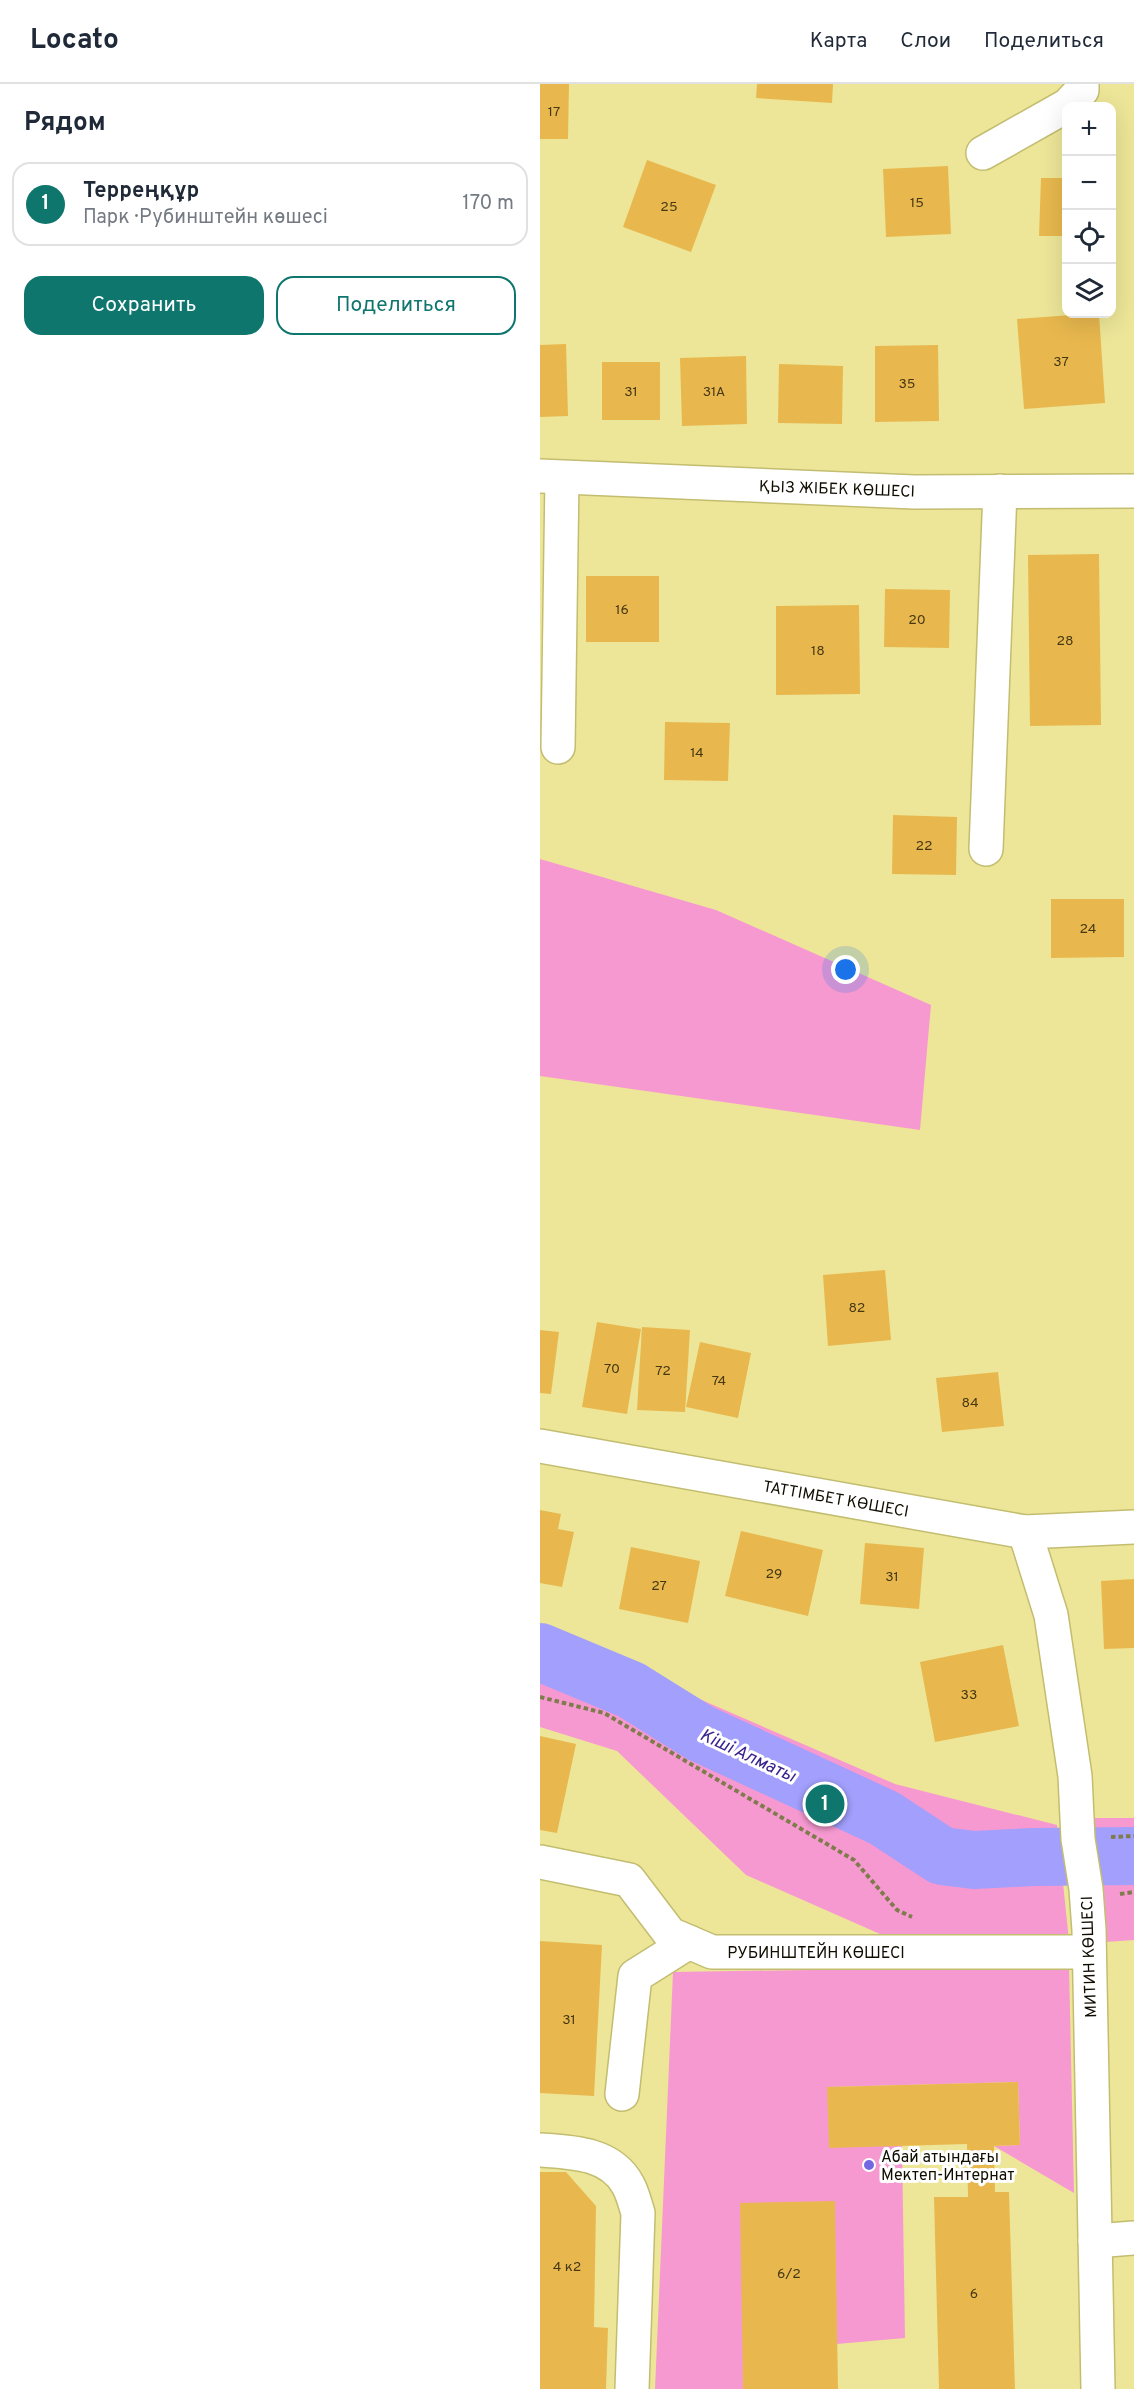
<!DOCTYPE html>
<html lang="ru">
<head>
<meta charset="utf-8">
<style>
  :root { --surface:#fff; --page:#f6f6f7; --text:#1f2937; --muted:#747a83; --line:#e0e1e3; --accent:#0f766e }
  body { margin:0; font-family:Overpass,sans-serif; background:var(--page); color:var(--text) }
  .controls { position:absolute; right:18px; top:18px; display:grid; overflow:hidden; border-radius:12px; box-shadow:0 6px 24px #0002 }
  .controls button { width:54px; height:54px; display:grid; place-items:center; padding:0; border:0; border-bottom:2px solid var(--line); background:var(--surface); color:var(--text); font:30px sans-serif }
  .you { position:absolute; left:306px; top:886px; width:21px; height:21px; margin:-15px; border:4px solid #fff; border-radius:50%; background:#1a73e8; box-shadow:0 0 0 9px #1a73e833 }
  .badge { display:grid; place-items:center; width:39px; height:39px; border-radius:50%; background:var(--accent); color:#fff; font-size:20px; font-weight:700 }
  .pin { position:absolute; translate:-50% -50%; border:3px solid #fff; box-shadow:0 2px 6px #0006 }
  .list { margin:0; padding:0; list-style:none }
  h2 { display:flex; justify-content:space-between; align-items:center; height:78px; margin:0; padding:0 24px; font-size:26px }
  h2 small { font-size:20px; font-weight:400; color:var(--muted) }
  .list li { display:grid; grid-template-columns:39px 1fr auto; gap:18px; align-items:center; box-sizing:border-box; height:84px; margin:0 12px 12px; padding:0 12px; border:2px solid var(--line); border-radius:18px }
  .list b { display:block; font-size:22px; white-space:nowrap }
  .list p { margin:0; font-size:20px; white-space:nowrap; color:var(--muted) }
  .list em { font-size:20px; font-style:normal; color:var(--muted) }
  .actions { display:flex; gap:12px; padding:18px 24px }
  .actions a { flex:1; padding:14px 0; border:2px solid var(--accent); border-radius:18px; text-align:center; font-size:21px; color:var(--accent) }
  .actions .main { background:var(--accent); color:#fff }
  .icon { flex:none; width:33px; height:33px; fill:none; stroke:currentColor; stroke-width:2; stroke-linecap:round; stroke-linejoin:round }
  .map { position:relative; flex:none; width:594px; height:2305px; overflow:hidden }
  header { display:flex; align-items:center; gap:36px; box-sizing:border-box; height:84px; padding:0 30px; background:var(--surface); border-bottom:2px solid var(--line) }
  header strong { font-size:28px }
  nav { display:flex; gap:33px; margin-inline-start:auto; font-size:21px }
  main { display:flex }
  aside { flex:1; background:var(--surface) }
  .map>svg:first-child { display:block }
  .green { fill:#f799d1 }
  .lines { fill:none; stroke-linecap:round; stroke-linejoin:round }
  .river { stroke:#a29ffd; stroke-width:58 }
  .building { fill:#e8b84e }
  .minor-casing { stroke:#c3bd70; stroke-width:36 }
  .path { stroke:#807b4d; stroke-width:4; stroke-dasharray:4.5 3; stroke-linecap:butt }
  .minor { stroke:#fff; stroke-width:33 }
  .poi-dot { fill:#7468e2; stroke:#fff; stroke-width:2 }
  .labels { text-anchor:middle; stroke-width:6; stroke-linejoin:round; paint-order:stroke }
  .number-label { font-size:14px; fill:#463814 }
  .street-label { font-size:16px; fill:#100d00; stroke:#fff }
  .poi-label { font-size:16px; fill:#100d00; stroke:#fff; text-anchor:start }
  .water-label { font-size:18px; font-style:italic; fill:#39238d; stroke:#fff }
</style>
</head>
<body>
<header>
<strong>Locato</strong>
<nav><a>Карта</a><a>Слои</a><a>Поделиться</a></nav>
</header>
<main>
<aside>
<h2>Рядом<small></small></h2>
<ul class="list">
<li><span class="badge">1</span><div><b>Терреңқұр</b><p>Парк · Рубинштейн көшесі</p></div><em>170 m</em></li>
</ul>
<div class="actions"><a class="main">Сохранить</a><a>Поделиться</a></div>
</aside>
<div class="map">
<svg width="594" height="2305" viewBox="0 0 594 2305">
  <rect width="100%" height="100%" fill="#ede698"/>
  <!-- green -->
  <g class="green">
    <path d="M 0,775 L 176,826 L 391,921 L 380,1046 L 0,992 Z"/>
    <path d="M 0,1549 L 28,1558 L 355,1700 L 517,1741 L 529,1857 L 340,1850 L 206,1791 L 77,1667 L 0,1643 Z"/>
    <path d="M 554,1734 L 594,1734 L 594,1856 L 566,1858 Z"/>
    <path d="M 529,1882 L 534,2109 L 454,2062 L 480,2061 L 478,1998 L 288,2003 L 362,2062 L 365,2254 L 297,2260 L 203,2305 L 115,2305 L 133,1888 Z"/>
  </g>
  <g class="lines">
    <!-- river -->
    <path class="river" d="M 0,1568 L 91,1606 L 160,1649 L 344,1734 L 402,1772 L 434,1776 L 493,1773 L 594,1772"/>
  </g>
  <!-- building -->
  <g class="building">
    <path d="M 0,0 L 29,0 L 28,55 L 0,55 Z"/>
    <path d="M 217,0 L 293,0 L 292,19 L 216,14 Z"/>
    <path d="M 107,76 L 176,101 L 151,168 L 83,143 Z"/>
    <path d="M 408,82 L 411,150 L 346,153 L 343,85 Z"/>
    <path d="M 501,94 L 526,94 L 526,152 L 499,152 Z"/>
    <path d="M 545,230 L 559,230 L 565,319 L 484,325 L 477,235 Z"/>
    <path d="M 26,260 L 28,332 L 0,333 L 0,261 Z"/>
    <path d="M 398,261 L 399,337 L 335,338 L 335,262 Z"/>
    <path d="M 206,272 L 207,340 L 142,342 L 140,274 Z"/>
    <rect x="62" y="278" width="58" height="58"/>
    <path d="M 239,280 L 303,282 L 302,340 L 238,339 Z"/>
    <path d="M 559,470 L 561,641 L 490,642 L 488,471 Z"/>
    <rect x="46" y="492" width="73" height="66"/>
    <path d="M 345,505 L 410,506 L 409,564 L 344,563 Z"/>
    <path d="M 319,521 L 320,610 L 236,611 L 236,522 Z"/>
    <path d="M 125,638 L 190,639 L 188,697 L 124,696 Z"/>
    <path d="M 353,731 L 417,733 L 416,791 L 352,790 Z"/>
    <path d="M 511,815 L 584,815 L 584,873 L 511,874 Z"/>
    <path d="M 345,1186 L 351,1256 L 288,1262 L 283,1191 Z"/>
    <path d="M 57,1238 L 101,1245 L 87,1330 L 42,1323 Z"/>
    <path d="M 102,1243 L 150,1246 L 145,1328 L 97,1326 Z"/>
    <path d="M 0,1246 L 19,1248 L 11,1310 L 0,1309 Z"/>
    <path d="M 160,1258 L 211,1269 L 198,1334 L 146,1323 Z"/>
    <path d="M 458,1288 L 464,1342 L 402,1348 L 396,1294 Z"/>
    <path d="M 0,1426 L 21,1430 L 18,1445 L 34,1448 L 22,1503 L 0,1499 Z"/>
    <path d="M 201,1447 L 283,1466 L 268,1532 L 185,1512 Z"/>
    <path d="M 325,1459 L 384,1464 L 379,1525 L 320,1520 Z"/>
    <path d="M 91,1463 L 160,1477 L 148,1539 L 79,1525 Z"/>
    <path d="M 594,1495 L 594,1564 L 564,1565 L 561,1497 Z"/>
    <path d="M 463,1561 L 479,1642 L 395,1658 L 380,1578 Z"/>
    <path d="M 0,1652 L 36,1660 L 17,1749 L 0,1746 Z"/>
    <path d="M 0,1857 L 62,1861 L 54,2012 L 0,2009 Z"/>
    <path d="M 478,1998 L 480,2061 L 454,2062 L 455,2108 L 469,2108 L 475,2305 L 399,2305 L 394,2113 L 428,2113 L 427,2060 L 289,2064 L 287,2003 Z"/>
    <path d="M 0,2088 L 26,2088 L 56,2122 L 54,2243 L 68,2244 L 66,2305 L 0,2305 Z"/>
    <path d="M 295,2117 L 298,2305 L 203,2305 L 200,2119 Z"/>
  </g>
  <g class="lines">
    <!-- minor casing -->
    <g class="minor-casing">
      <g id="minor">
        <path d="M 443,69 L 528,21 L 542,6 L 542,0"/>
        <path d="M 0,392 L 374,408 L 594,407"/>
        <path d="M 18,663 L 22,394"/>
        <path d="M 446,765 L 460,407"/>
        <path d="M 0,1362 L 485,1448 L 594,1443"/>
        <path d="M 485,1448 L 511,1531 L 535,1692 L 538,1755 L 546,1805 L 549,1846 L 558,2305"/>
        <path d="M 0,1778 L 89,1796 L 130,1850 L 172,1868 L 549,1868"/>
        <path d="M 82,2010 L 95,1892 L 149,1858"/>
        <path d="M 0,2066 C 32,2068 71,2069 88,2101 C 93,2110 95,2120 98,2129 L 92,2305"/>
        <path d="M 555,2157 L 594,2154"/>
      </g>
    </g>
    <!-- path -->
    <g class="path">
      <path d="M 0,1613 L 64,1629 L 314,1776 L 357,1826 L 372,1833"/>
      <path d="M 571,1753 L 594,1752"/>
      <path d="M 580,1810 L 594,1808"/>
    </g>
    <!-- minor -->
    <use href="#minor" class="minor"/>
  </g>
  <!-- markers -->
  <circle class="poi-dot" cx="329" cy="2081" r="6"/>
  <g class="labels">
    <!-- number labels -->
    <g class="number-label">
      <text x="14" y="32">17</text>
      <text x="377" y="123">15</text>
      <text x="129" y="127">25</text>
      <text x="521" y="282">37</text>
      <text x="367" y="304">35</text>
      <text x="91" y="312">31</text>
      <text x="174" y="312">31А</text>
      <text x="82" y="530">16</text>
      <text x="377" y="540">20</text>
      <text x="525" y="561">28</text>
      <text x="278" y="571">18</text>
      <text x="157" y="673">14</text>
      <text x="384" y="766">22</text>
      <text x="548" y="849">24</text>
      <text x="317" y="1228">82</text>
      <text x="72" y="1289">70</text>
      <text x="123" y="1291">72</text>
      <text x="179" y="1301">74</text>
      <text x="430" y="1323">84</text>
      <text x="234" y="1494">29</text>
      <text x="352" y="1497">31</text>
      <text x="119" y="1506">27</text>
      <text x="429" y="1615">33</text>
      <text x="29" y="1940">31</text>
      <text x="27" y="2187">4 к2</text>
      <text x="249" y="2194">6/2</text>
      <text x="434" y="2214">6</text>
    </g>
    <!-- street labels -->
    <g class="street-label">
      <text transform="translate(297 404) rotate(2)" y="6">ҚЫЗ ЖІБЕК КӨШЕСІ</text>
      <text transform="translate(296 1414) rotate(10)" y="6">ТАТТІМБЕТ КӨШЕСІ</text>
      <text x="276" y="1874">РУБИНШТЕЙН КӨШЕСІ</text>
      <text transform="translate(548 1873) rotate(-92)" y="6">МИТИН КӨШЕСІ</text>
    </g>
    <!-- poi labels -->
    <g class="poi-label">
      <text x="341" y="2078">Абай атындағы<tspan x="341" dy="18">Мектеп-Интернат</tspan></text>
    </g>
    <!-- water labels -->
    <g class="water-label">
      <text transform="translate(208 1671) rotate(25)" y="6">Кіші Алматы</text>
    </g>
  </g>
</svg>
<div class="controls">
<button>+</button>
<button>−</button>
<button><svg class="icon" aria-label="locate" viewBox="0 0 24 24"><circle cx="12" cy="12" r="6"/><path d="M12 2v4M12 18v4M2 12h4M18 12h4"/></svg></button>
<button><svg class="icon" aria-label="layers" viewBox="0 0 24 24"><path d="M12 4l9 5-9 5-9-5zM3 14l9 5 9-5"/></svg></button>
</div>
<div class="you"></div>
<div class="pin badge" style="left:285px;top:1720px">1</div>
</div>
</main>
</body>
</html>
